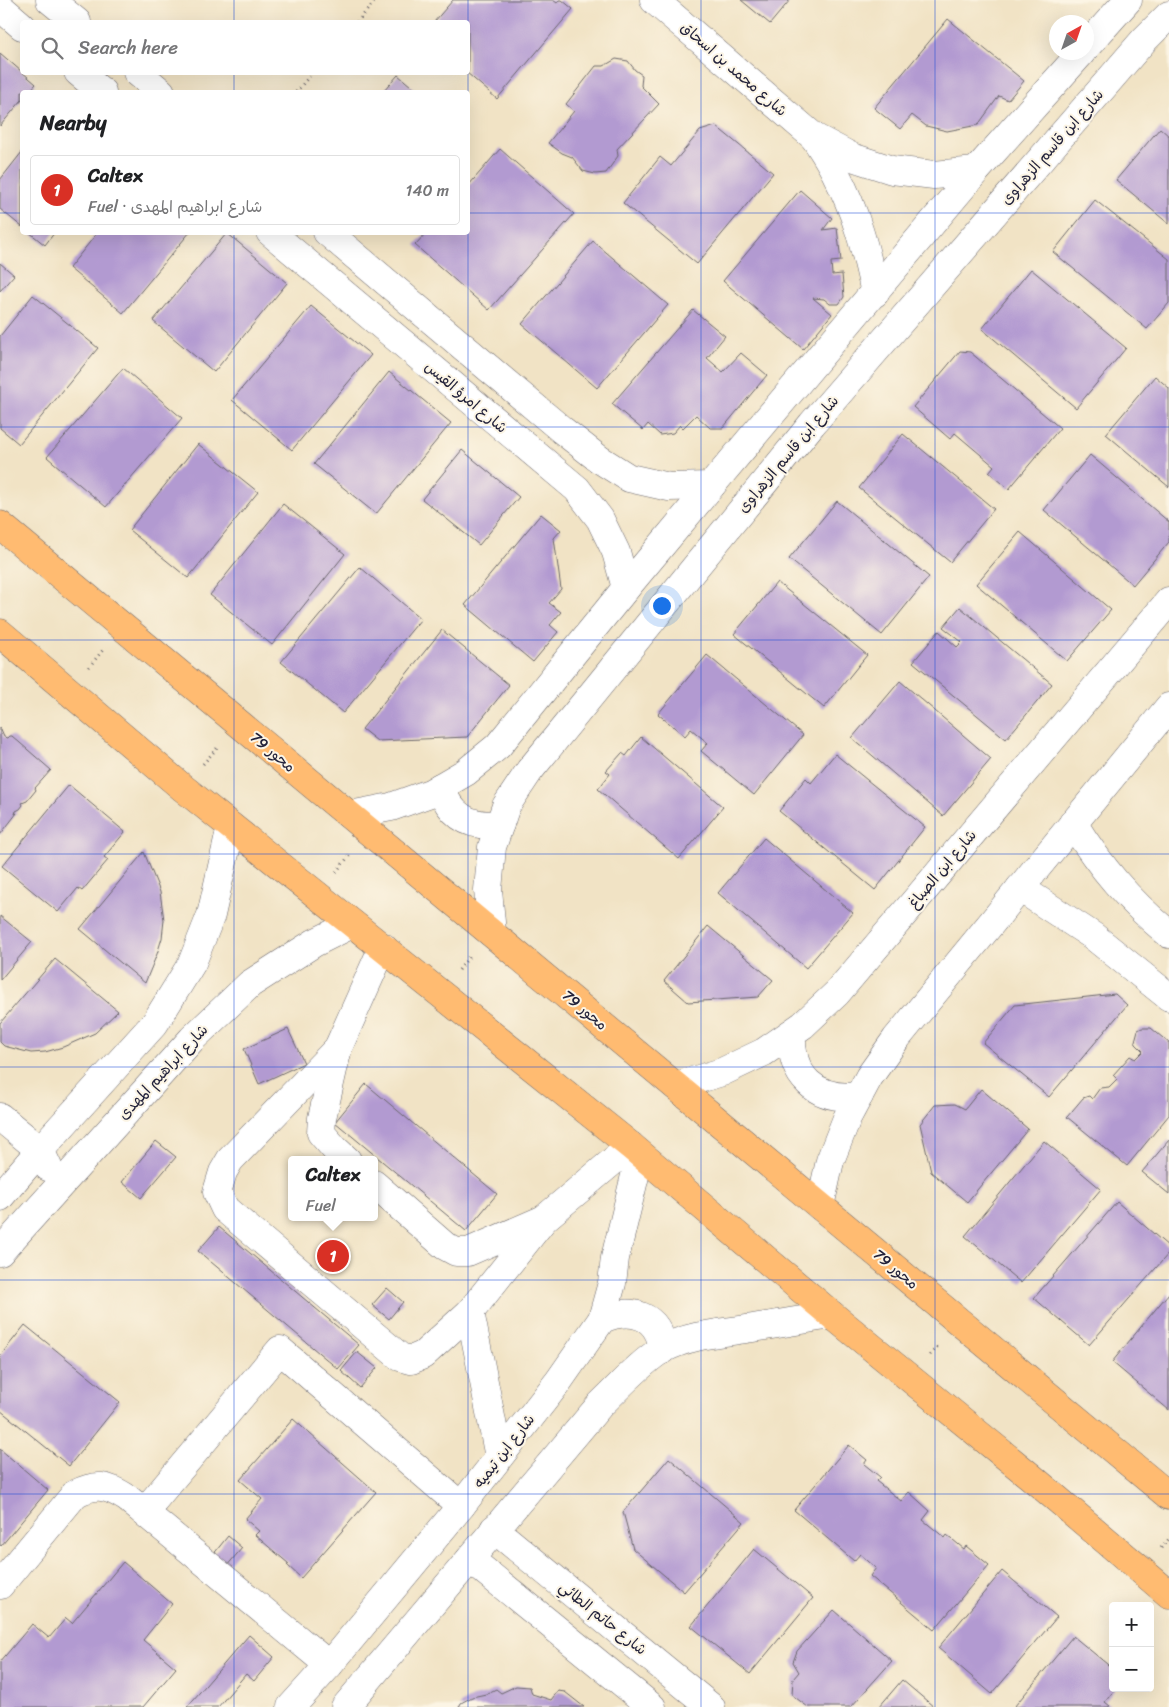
<!DOCTYPE html>
<html lang="en">
<head>
<meta charset="utf-8">
<style>
  :root { --surface:#fff; --page:#f2f2f2; --text:#202124; --muted:#757577; --line:#e0e0e0; --accent:#d93025 }
  body { margin:0; font-family:Sriracha,"Playpen Sans Arabic",sans-serif; background:var(--page); color:var(--text) }
  .controls { position:absolute; right:15px; bottom:15px; display:grid; overflow:hidden; border-radius:5px; box-shadow:0 5px 20px #0002 }
  .controls button { width:45px; height:45px; display:grid; place-items:center; padding:0; border:0; border-bottom:1px solid var(--line); background:var(--surface); color:var(--text); font:25px sans-serif }
  .compass { position:absolute; left:1049px; top:15px; width:45px; height:45px; border-radius:50%; background:var(--surface); box-shadow:0 5px 20px #0002; rotate:40deg }
  .you { position:absolute; left:661px; top:605px; width:18px; height:18px; margin:-12px; border:4px solid #fff; border-radius:50%; background:#1a73e8; box-shadow:0 0 0 8px #1a73e833 }
  .badge { display:grid; place-items:center; width:32px; height:32px; border-radius:50%; background:var(--accent); color:#fff; font-size:16px; font-weight:700 }
  .pin { position:absolute; translate:-50% -50%; border:2px solid #fff; box-shadow:0 1px 5px #0006 }
  .popup { position:absolute; left:288px; top:1156px; width:90px; height:65px; box-sizing:border-box; display:grid; place-content:center; border-radius:5px; background:var(--surface); filter:drop-shadow(0 1px 4px #0005); font-size:16px; white-space:nowrap; color:var(--muted) }
  .popup b { font-size:19px; color:var(--text) }
  .popup::after { content:''; position:absolute; left:50%; top:100%; margin-left:-10px; border:10px solid transparent; border-top-color:var(--surface) }
  .list { margin:0; padding:0; list-style:none }
  h2 { display:flex; justify-content:space-between; align-items:center; height:65px; margin:0; padding:0 20px; font-size:21px }
  h2 small { font-size:16px; font-weight:400; color:var(--muted) }
  .list li { display:grid; grid-template-columns:32px 1fr auto; gap:15px; align-items:center; box-sizing:border-box; height:70px; margin:0 10px 10px; padding:0 10px; border:1px solid var(--line); border-radius:5px }
  .list b { display:block; font-size:19px; white-space:nowrap }
  .list p { margin:0; font-size:16px; white-space:nowrap; color:var(--muted) }
  .list em { font-size:16px; font-style:normal; color:var(--muted) }
  .icon { flex:none; width:28px; height:28px; fill:none; stroke:currentColor; stroke-width:2; stroke-linecap:round; stroke-linejoin:round }
  .map { position:relative; flex:none; width:1169px; height:1707px; overflow:hidden }
  .search { position:absolute; background:var(--surface); box-shadow:0 5px 20px #0002; left:20px; top:20px; width:450px; height:55px; display:flex; align-items:center; gap:12px; box-sizing:border-box; padding:0 18px; border-radius:5px; color:var(--muted); font-size:19px }
  .panel { position:absolute; background:var(--surface); box-shadow:0 5px 20px #0002; left:20px; top:90px; width:450px; height:145px; border-radius:5px }
  .map>svg:first-child { display:block }
  .building { fill:#b29ad1 }
  .lines { fill:none; stroke-linecap:round; stroke-linejoin:round }
  .minor-casing { stroke:#6a666b; stroke-width:29 }
  .major-casing { stroke:#6a666b; stroke-width:29 }
  .path { stroke:#6a666b; stroke-width:3; stroke-dasharray:1 4; stroke-linecap:butt }
  .minor { stroke:#fff; stroke-width:28 }
  .major { stroke:#ffbb71; stroke-width:28 }
  .grid { fill:none; stroke:#1d4ed8; stroke-width:1; stroke-opacity:0.55 }
  .labels { text-anchor:middle; stroke-width:4; stroke-linejoin:round; paint-order:stroke }
  .street-label { font-size:15px; fill:#22223b; stroke:#fcf5e5 }
</style>
</head>
<body>
<div class="map">
<svg width="1169" height="1707" viewBox="0 0 1169 1707">
  <rect width="100%" height="100%" fill="#fcf5e5"/>
  <filter id="ink" filterUnits="userSpaceOnUse"><feTurbulence type="fractalNoise" baseFrequency=".02" numOctaves="2"/><feDisplacementMap in="SourceGraphic" scale="10" xChannelSelector="R" yChannelSelector="G"/><feConvolveMatrix kernelMatrix="1 2 1 2 8 2 1 2 1" color-interpolation-filters="sRGB"/></filter>
  <filter id="wash" filterUnits="userSpaceOnUse"><feTurbulence type="fractalNoise" baseFrequency=".0096" numOctaves="4" result="noise"/><feDisplacementMap in="SourceGraphic" scale="20" xChannelSelector="R" yChannelSelector="G"/><feGaussianBlur stdDeviation="1.12" result="paint"/><feColorMatrix in="noise" values="0 0 0 0 0 0 0 0 0 0 0 0 0 0 0 0 0 1.4 0 .05"/><feComposite in="paint" operator="in"/></filter>
  <g filter="url(#wash)">
    <rect width="100%" height="100%" fill="#f1e3c5"/>
    <g id="blocks">
      <!-- building -->
      <g class="building">
        <path d="M 453,0 L 553,0 L 557,3 L 559,0 L 562,0 L 573,9 L 497,99 L 466,72 L 468,72 L 468,22 L 434,22 Z"/>
        <path d="M 741,0 L 790,0 L 770,24 Z"/>
        <path d="M 948,19 L 1024,81 L 1008,100 L 999,96 L 978,125 L 947,131 L 926,126 L 912,115 L 900,129 L 874,108 Z"/>
        <path d="M 0,53 L 36,84 L 29,92 L 22,92 L 22,100 L 0,126 Z"/>
        <path d="M 616,59 L 628,61 L 635,70 L 642,75 L 641,86 L 659,104 L 617,149 L 618,156 L 606,173 L 595,174 L 583,171 L 572,157 L 562,153 L 548,143 L 574,111 L 566,104 L 596,66 L 604,66 Z"/>
        <path d="M 398,75 L 418,92 L 383,92 Z"/>
        <path d="M 716,126 L 773,173 L 697,264 L 623,203 L 660,157 L 671,166 L 700,131 Z"/>
        <path d="M 1160,128 L 1169,136 L 1169,224 L 1116,180 Z"/>
        <path d="M 500,149 L 574,214 L 489,310 L 415,245 L 427,232 L 468,232 L 468,186 Z"/>
        <path d="M 22,152 L 22,227 L 0,209 L 0,180 Z"/>
        <path d="M 800,190 L 832,218 L 823,230 L 837,228 L 841,261 L 831,262 L 832,275 L 842,274 L 844,297 L 839,304 L 830,304 L 824,299 L 813,298 L 832,314 L 803,349 L 723,281 Z"/>
        <path d="M 1095,200 L 1169,259 L 1169,303 L 1147,329 L 1053,252 Z"/>
        <path d="M 29,232 L 55,232 L 45,245 Z"/>
        <path d="M 98,232 L 190,232 L 123,313 L 69,268 Z"/>
        <path d="M 227,233 L 287,283 L 214,372 L 153,321 Z"/>
        <path d="M 593,241 L 668,305 L 597,388 L 522,324 Z"/>
        <path d="M 0,263 L 14,275 L 0,291 Z"/>
        <path d="M 1031,269 L 1126,348 L 1076,408 L 982,329 Z"/>
        <path d="M 33,295 L 98,348 L 19,444 L 0,428 L 0,336 Z"/>
        <path d="M 311,306 L 371,355 L 292,450 L 232,400 Z"/>
        <path d="M 693,310 L 725,336 L 707,358 L 723,372 L 741,353 L 767,375 L 723,428 L 710,428 L 696,415 L 683,428 L 680,425 L 673,433 L 660,435 L 648,424 L 643,430 L 612,404 Z"/>
        <path d="M 960,351 L 970,352 L 1060,428 L 1009,489 L 989,472 L 994,466 L 955,433 L 950,439 L 913,407 Z"/>
        <path d="M 123,368 L 182,418 L 106,507 L 47,457 Z"/>
        <path d="M 389,372 L 451,423 L 376,514 L 314,464 Z"/>
        <path d="M 1155,376 L 1169,388 L 1169,487 L 1106,434 Z"/>
        <path d="M 903,434 L 994,509 L 950,562 L 859,488 Z"/>
        <path d="M 198,444 L 258,492 L 188,578 L 129,530 Z"/>
        <path d="M 462,450 L 519,497 L 479,545 L 422,499 Z"/>
        <path d="M 1090,455 L 1169,522 L 1169,542 L 1133,585 L 1044,510 Z"/>
        <path d="M 837,501 L 929,577 L 882,635 L 789,559 Z"/>
        <path d="M 283,504 L 345,554 L 272,645 L 210,595 Z"/>
        <path d="M 541,514 L 561,530 L 554,538 L 561,589 L 549,603 L 561,612 L 550,625 L 558,632 L 533,662 L 465,605 Z"/>
        <path d="M 1020,532 L 1111,610 L 1067,661 L 976,584 Z"/>
        <path d="M 360,567 L 421,619 L 343,713 L 281,662 Z"/>
        <path d="M 777,582 L 867,655 L 824,708 L 734,634 Z"/>
        <path d="M 960,607 L 1052,684 L 1006,739 L 913,662 L 939,631 L 957,647 L 962,642 L 943,627 Z"/>
        <path d="M 442,630 L 509,685 L 467,737 L 377,741 L 362,729 Z"/>
        <path d="M 707,655 L 803,735 L 754,795 L 701,751 L 708,743 L 691,729 L 685,736 L 658,714 Z"/>
        <path d="M 900,681 L 991,759 L 943,816 L 852,738 Z"/>
        <path d="M 0,728 L 4,737 L 7,738 L 9,736 L 12,736 L 51,770 L 35,788 L 36,790 L 27,801 L 22,803 L 23,805 L 20,809 L 16,811 L 15,814 L 17,813 L 0,835 Z"/>
        <path d="M 641,737 L 723,807 L 679,859 L 598,789 L 610,774 L 606,771 L 622,753 L 626,756 Z"/>
        <path d="M 835,754 L 925,827 L 875,890 L 779,811 L 806,778 L 811,783 Z"/>
        <path d="M 69,785 L 125,832 L 104,857 L 108,860 L 82,891 L 78,888 L 58,912 L 2,866 Z"/>
        <path d="M 764,838 L 853,913 L 806,968 L 718,893 Z"/>
        <path d="M 144,852 L 160,892 L 164,920 L 162,938 L 157,954 L 145,983 L 80,929 Z"/>
        <path d="M 0,916 L 32,942 L 0,980 Z"/>
        <path d="M 708,926 L 773,980 L 758,997 L 688,1002 L 664,981 Z"/>
        <path d="M 55,959 L 118,1011 L 95,1033 L 63,1047 L 45,1052 L 31,1053 L 4,1046 L 0,1042 L 0,1023 Z"/>
        <path d="M 1115,994 L 1127,1005 L 1049,1097 L 983,1043 L 1015,1005 Z"/>
        <path d="M 1142,1028 L 1151,1028 L 1169,1043 L 1169,1115 L 1127,1166 L 1067,1117 L 1083,1098 L 1089,1096 L 1092,1099 L 1100,1088 L 1109,1087 L 1117,1079 L 1113,1075 L 1130,1056 L 1135,1059 L 1143,1051 L 1136,1044 L 1135,1041 L 1138,1030 Z"/>
        <path d="M 288,1029 L 304,1063 L 259,1084 L 244,1049 Z"/>
        <path d="M 366,1084 L 497,1194 L 466,1231 L 335,1122 Z"/>
        <path d="M 981,1089 L 1028,1129 L 967,1202 L 931,1172 L 920,1124 L 935,1105 L 955,1104 L 965,1109 Z"/>
        <path d="M 1169,1140 L 1169,1194 L 1142,1172 Z"/>
        <path d="M 156,1141 L 176,1157 L 141,1198 L 122,1182 Z"/>
        <path d="M 1044,1141 L 1101,1189 L 1021,1283 L 965,1236 Z"/>
        <path d="M 1117,1202 L 1169,1247 L 1169,1253 L 1089,1345 L 1034,1298 Z"/>
        <path d="M 219,1227 L 359,1345 L 338,1369 L 198,1251 Z"/>
        <path d="M 387,1288 L 403,1302 L 389,1319 L 372,1305 Z"/>
        <path d="M 1169,1293 L 1169,1410 L 1112,1362 Z"/>
        <path d="M 25,1325 L 120,1402 L 69,1466 L 0,1410 L 0,1356 Z"/>
        <path d="M 357,1352 L 377,1368 L 360,1388 L 341,1371 Z"/>
        <path d="M 293,1419 L 376,1492 L 301,1578 L 287,1565 L 289,1564 L 255,1535 L 259,1531 L 245,1519 L 262,1499 L 240,1480 Z"/>
        <path d="M 849,1445 L 867,1460 L 864,1464 L 880,1477 L 876,1481 L 901,1501 L 909,1492 L 930,1511 L 923,1520 L 945,1538 L 947,1535 L 964,1549 L 966,1546 L 989,1565 L 934,1630 L 870,1576 L 876,1568 L 860,1554 L 854,1561 L 794,1510 Z"/>
        <path d="M 0,1449 L 48,1490 L 1,1546 L 0,1545 Z"/>
        <path d="M 669,1458 L 744,1522 L 684,1592 L 633,1549 L 623,1512 Z"/>
        <path d="M 228,1536 L 242,1548 L 226,1567 L 212,1556 Z"/>
        <path d="M 754,1549 L 813,1598 L 750,1674 L 691,1626 Z"/>
        <path d="M 123,1562 L 172,1604 L 143,1640 L 176,1668 L 143,1707 L 0,1707 L 0,1662 L 32,1624 L 49,1638 L 66,1618 L 72,1623 Z"/>
        <path d="M 1002,1571 L 1057,1617 L 992,1694 L 938,1648 Z"/>
        <path d="M 834,1610 L 892,1661 L 851,1707 L 808,1707 L 792,1695 L 793,1679 L 799,1672 L 793,1662 L 797,1651 Z"/>
        <path d="M 249,1635 L 274,1657 L 254,1681 L 246,1674 L 218,1707 L 187,1707 Z"/>
        <path d="M 1073,1636 L 1113,1669 L 1113,1688 L 1116,1688 L 1105,1702 L 1110,1706 L 1108,1707 L 1014,1707 Z"/>
        <path d="M 902,1680 L 934,1707 L 879,1707 Z"/>
        <path d="M 516,1686 L 530,1687 L 532,1694 L 551,1700 L 558,1691 L 565,1692 L 584,1707 L 459,1707 L 461,1703 L 472,1697 L 486,1694 L 496,1689 L 501,1693 Z"/>
      </g>
    </g>
  </g>
  <g filter="url(#ink)">
    <use href="#blocks" fill-opacity="0" stroke="#6a666b" stroke-width="1"/>
    <g class="lines">
      <!-- minor casing -->
      <g class="minor-casing">
        <g id="minor">
          <path d="M 50,0 L 77,22"/>
          <path d="M 654,0 L 814,137 L 852,157 L 892,170 L 934,175 L 976,171"/>
          <path d="M 0,7 L 22,26"/>
          <path d="M 1086,47 L 1128,0"/>
          <path d="M 78,72 L 102,92"/>
          <path d="M 137,72 L 161,92"/>
          <path d="M 814,137 C 822,149 830,161 836,174 C 856,212 866,251 875,293"/>
          <path d="M 270,232 L 577,489 L 600,519 L 616,552 L 626,588"/>
          <path d="M 327,232 L 562,430 L 599,459 L 629,478 L 669,487 L 711,486"/>
          <path d="M 440,787 C 451,816 469,828 500,824"/>
          <path d="M 350,815 L 391,807 L 430,793 L 466,772 L 498,746 L 626,588 L 711,486 L 976,171 L 1082,52"/>
          <path d="M 1073,823 C 1101,868 1128,900 1169,934"/>
          <path d="M 1020,888 L 1093,936 L 1169,997"/>
          <path d="M 492,933 L 488,890 L 492,847 L 506,806 L 530,770 L 812,424 L 1144,40 L 1169,15"/>
          <path d="M 792,1033 C 790,1076 815,1101 859,1096"/>
          <path d="M 338,1048 L 230,1160 L 223,1172 L 217,1192 L 225,1209 L 400,1357 L 411,1360 L 423,1355 L 470,1312 L 544,1219"/>
          <path d="M 676,1086 L 722,1072 L 764,1052 L 803,1025 L 837,993 L 1169,601"/>
          <path d="M 0,1117 L 40,1150 L 48,1167"/>
          <path d="M 347,1160 L 335,1149 L 321,1133 L 322,1118 L 338,1048 L 383,947"/>
          <path d="M 374,1184 L 445,1246 L 456,1252 L 468,1252 L 544,1219 L 631,1146"/>
          <path d="M 0,1197 L 40,1150 L 155,1023 L 192,963 L 211,915 L 231,827"/>
          <path d="M 820,1206 L 830,1161 L 847,1118 L 869,1077 L 896,1039 L 1169,707"/>
          <path d="M 0,1252 L 192,1039 L 250,984 L 314,943 L 352,924"/>
          <path d="M 470,1312 L 499,1457"/>
          <path d="M 602,1319 C 631,1307 659,1314 663,1350"/>
          <path d="M 144,1512 L 280,1350 L 461,1506"/>
          <path d="M 494,1529 L 711,1707"/>
          <path d="M 470,1559 L 652,1707"/>
          <path d="M 0,1585 L 75,1494 C 96,1483 107,1485 127,1498 L 329,1665"/>
          <path d="M 291,1707 L 329,1665 L 461,1506 L 558,1382 L 602,1319 L 612,1283 L 615,1258 L 640,1155"/>
          <path d="M 345,1707 L 600,1405 C 618,1388 642,1361 663,1349 C 691,1334 722,1333 753,1328 C 779,1324 806,1319 832,1315"/>
        </g>
      </g>
      <!-- major casing -->
      <g class="major-casing">
        <g id="major">
          <path d="M 0,525 L 1169,1496"/>
          <path d="M 0,633 L 183,788 L 631,1146 L 832,1315 L 1030,1476 L 1169,1594"/>
        </g>
      </g>
      <!-- path -->
      <g class="path">
        <path d="M 357,22 L 376,0"/>
        <path d="M 296,92 L 313,72"/>
        <path d="M 89,667 L 103,650"/>
        <path d="M 203,764 L 219,746"/>
        <path d="M 336,872 L 350,855"/>
        <path d="M 459,970 L 470,955"/>
        <path d="M 930,1355 L 939,1345"/>
        <path d="M 1161,1548 L 1169,1539"/>
      </g>
      <!-- minor -->
      <use href="#minor" class="minor"/>
      <!-- major -->
      <use href="#major" class="major"/>
    </g>
  </g>
  <!-- grid -->
  <path class="grid" d="M 234,0 L 234,22M 468,0 L 468,1707M 701,0 L 701,1707M 935,0 L 935,1707M 234,72 L 234,92M 0,213 L 22,213M 468,213 L 1169,213M 234,232 L 234,1707M 0,427 L 1169,427M 0,640 L 1169,640M 0,854 L 1169,854M 0,1067 L 1169,1067M 0,1280 L 1169,1280M 0,1494 L 1169,1494"/>
  <g class="labels">
    <!-- street labels -->
    <g class="street-label">
      <text transform="translate(734 69) rotate(41)" y="5">شارع محمد بن اسحاق</text>
      <text transform="translate(1052 147) rotate(-49)" y="5">شارع ابن قاسم الزهراوى</text>
      <text transform="translate(466 397) rotate(40)" y="5">شارع امرؤ القيس</text>
      <text transform="translate(788 454) rotate(-50)" y="5">شارع ابن قاسم الزهراوى</text>
      <text transform="translate(273 752) rotate(40)" y="5">محور 79</text>
      <text transform="translate(942 869) rotate(-50)" y="5">شارع ابن الصباغ</text>
      <text transform="translate(585 1010) rotate(40)" y="5">محور 79</text>
      <text transform="translate(163 1072) rotate(-47)" y="5">شارع ابراهيم المهدى</text>
      <text transform="translate(896 1269) rotate(40)" y="5">محور 79</text>
      <text transform="translate(504 1451) rotate(-52)" y="5">شارع ابن تيميه</text>
      <text transform="translate(603 1618) rotate(39)" y="5">شارع حاتم الطائي</text>
    </g>
  </g>
</svg>
<div class="controls">
<button>+</button>
<button>−</button>
</div>
<svg class="compass" viewBox="-18 -18 36 36"><path d="M0-13l5 13h-10z" fill="#e53935"/><path d="M0 13l5-13h-10z" fill="#757577"/></svg>
<div class="you"></div>
<div class="pin badge" style="left:333px;top:1256px">1</div>
<div class="popup"><b>Caltex</b>Fuel</div>
<div class="search"><svg class="icon" aria-label="search" viewBox="0 0 24 24"><circle cx="10" cy="10" r="6"/><path d="M15 15l6 6"/></svg>Search here</div>
<section class="panel">
<h2>Nearby<small></small></h2>
<ul class="list">
<li><span class="badge">1</span><div><b>Caltex</b><p>Fuel · شارع ابراهيم المهدى</p></div><em>140 m</em></li>
</ul>
</section>
</div>
</body>
</html>
